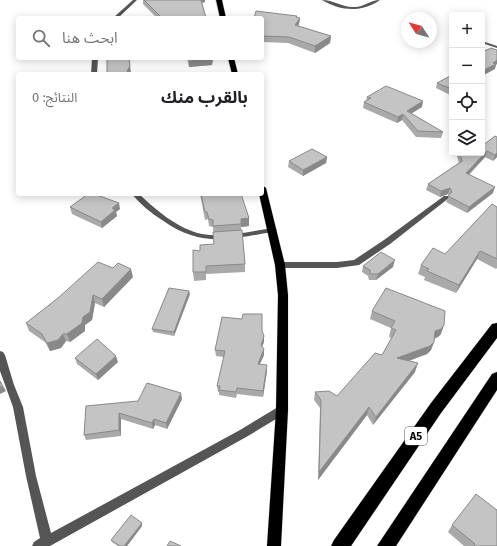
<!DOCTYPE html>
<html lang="ar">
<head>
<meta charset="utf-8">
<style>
  :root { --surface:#fff; --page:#f6f6f6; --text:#202124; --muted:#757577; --line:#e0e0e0 }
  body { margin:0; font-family:"Fira Sans","Noto Sans Arabic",sans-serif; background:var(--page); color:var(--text); direction:rtl }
  .controls { position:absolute; right:12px; top:12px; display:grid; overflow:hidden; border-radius:4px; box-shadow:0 2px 10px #0003 }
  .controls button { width:36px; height:36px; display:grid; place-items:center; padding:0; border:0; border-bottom:1px solid var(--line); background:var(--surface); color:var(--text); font:20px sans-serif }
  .compass { position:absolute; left:401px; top:12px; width:36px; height:36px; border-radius:50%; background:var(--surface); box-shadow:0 2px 10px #0003; rotate:306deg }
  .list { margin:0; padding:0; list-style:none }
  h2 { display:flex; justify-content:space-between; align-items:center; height:52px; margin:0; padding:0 16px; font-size:17px }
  h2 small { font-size:13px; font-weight:400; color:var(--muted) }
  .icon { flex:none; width:22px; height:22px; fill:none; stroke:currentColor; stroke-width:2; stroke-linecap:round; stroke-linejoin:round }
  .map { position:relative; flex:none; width:497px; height:546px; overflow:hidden; direction:ltr }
  .search { position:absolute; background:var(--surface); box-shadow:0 2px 10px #0003; left:16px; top:16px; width:248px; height:44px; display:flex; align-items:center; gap:10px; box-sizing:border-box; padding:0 14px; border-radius:4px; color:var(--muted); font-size:15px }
  .panel { position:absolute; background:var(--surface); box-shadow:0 2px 10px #0003; left:16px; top:72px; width:248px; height:124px; border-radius:4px; direction:rtl }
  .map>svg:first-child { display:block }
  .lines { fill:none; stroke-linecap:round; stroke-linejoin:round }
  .primary-casing { stroke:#dbdbdb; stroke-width:1 }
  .highway-casing { stroke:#dbdbdb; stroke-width:1 }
  .lane { fill:#555; fill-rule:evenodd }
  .street { fill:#555; fill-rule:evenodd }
  .primary { fill:#000; fill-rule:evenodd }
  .highway { fill:#000; fill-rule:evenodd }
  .wall { fill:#a9a9a9 }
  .shaded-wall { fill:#898989 }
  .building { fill:#c4c4c4; stroke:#898989 }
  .labels { text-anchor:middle; stroke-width:3.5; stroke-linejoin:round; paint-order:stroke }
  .shield { fill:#fff; stroke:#4c4c4c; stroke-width:1 }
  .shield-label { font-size:11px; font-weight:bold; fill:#000 }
</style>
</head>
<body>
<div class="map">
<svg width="497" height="546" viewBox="0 0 497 546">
  <rect width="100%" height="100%" fill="#fff"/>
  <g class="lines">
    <!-- primary casing -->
    <g class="primary-casing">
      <g id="primary">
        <path d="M 216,0 L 222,0 L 226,18 L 220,18 Z"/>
        <path d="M 228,58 L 234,58 L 238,74 L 232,74 Z"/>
        <path d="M 262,185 L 266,188 L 285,265 L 288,295 L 288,410 L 281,546 L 267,546 L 276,410 L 278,295 L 275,265 L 259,194 L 262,194 Z"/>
      </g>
    </g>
    <!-- highway casing -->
    <g class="highway-casing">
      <g id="highway">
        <path d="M 497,323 L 497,338 L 441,413 L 351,546 L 331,546 L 334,540 L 431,403 L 492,324 Z"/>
        <path d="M 497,372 L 497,390 L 396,546 L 377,546 L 492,374 Z"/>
      </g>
    </g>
    <!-- lane -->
    <path class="lane" d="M 482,41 L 497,46 L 497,48 L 482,43 Z"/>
    <!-- street -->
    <g class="street">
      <path d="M 133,0 L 137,0 L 118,18 L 113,18 Z"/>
      <path d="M 322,0 C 333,0 342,7 353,7 C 363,8 370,0 380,0 C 362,13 340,11 322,0 Z"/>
      <path d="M 92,58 L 98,58 L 97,74 L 91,74 Z"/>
      <path d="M 132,194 L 139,194 C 156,210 178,229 202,234 C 225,238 250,231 273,228 L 277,230 L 273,232 C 229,239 201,248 162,220 C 151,213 140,204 132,194 Z"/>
      <path d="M 444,196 L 448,196 L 449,198 L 390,244 L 359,265 L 337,268 L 280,268 L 276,265 L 280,262 L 337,262 L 354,260 L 384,240 Z"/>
      <path d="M 0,351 L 3,352 L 5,355 L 14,385 L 23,407 L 36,476 L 51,533 L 240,430 L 278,407 L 282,406 L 286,407 L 287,410 L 286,413 L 248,436 L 50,546 L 32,546 L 34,542 L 40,538 L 26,476 L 13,407 L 0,371 Z"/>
    </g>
    <!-- primary -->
    <use href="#primary" class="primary"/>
    <!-- highway -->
    <use href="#highway" class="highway"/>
  </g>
  <!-- wall -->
  <g class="wall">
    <path d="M 143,0 L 205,0 L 205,2 L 202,3 L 206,18 L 157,18 L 143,4 Z"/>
    <path d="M 297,16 L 297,17 L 300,18 L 299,24 L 298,26 L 331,36 L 330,43 L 315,53 L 288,43 L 262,42 L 262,18 Z"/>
    <path d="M 187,58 L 213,58 L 212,65 L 189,67 Z"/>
    <path d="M 452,75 L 452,94 L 450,95 L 436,88 L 437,83 Z"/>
    <path d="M 367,97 L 422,107 L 411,113 L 443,132 L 441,138 L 416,137 L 402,120 L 397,123 L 363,108 L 364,102 L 366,101 Z"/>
    <path d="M 497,137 L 497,157 L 493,161 L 485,157 L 469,175 L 493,193 L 467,213 L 446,202 L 449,196 L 448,194 L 440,197 L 426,190 L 428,184 L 459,163 L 456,153 L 482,153 Z"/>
    <path d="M 327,157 L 326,163 L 303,176 L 288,167 L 289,161 Z"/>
    <path d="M 200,194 L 241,194 L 249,226 L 241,227 L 245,264 L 245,272 L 206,274 L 206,280 L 194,281 L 193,272 L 200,251 L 214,244 L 213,227 L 209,226 L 208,219 L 205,220 Z"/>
    <path d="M 70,207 L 120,209 L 116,212 L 117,216 L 102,228 L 72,214 Z"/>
    <path d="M 497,207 L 497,268 L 496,269 L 477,259 L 456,293 L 424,280 L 425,277 L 418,274 L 421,265 L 445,254 Z"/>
    <path d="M 363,266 L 393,267 L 376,280 L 369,280 L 368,276 L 362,272 Z"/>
    <path d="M 133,277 L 104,307 L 95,303 L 92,320 L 85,325 L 85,331 L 70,342 L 66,341 L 61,348 L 50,351 L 45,342 L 29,331 L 26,323 Z"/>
    <path d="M 190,294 L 174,336 L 153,332 L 152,329 Z"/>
    <path d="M 372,311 L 441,334 L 438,337 L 434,339 L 434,342 L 431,350 L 427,354 L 409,361 L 415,372 L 373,425 L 367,415 L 318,480 L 320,408 L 314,400 L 315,392 L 337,396 L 382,355 L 392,338 L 389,337 L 391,328 L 370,319 Z"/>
    <path d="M 262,331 L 264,336 L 264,342 L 262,347 L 264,349 L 264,355 L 260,364 L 267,371 L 263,397 L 237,394 L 236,398 L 219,395 L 219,392 L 218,392 L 217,386 L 224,357 L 216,356 L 215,350 Z"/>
    <path d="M 75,358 L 118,362 L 98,380 L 77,364 Z"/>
    <path d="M 182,399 L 167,429 L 155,425 L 153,429 L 121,419 L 121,436 L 86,440 L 84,435 L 86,406 Z"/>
    <path d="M 452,525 L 497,546 L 464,546 L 448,532 Z"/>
    <path d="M 142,526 L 127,546 L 118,546 L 112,542 L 111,540 Z"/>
  </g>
  <!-- shaded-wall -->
  <g class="shaded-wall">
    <path d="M 200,0 L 205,0 L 205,2 L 200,3 Z"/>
    <path d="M 297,16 L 297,22 L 300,18 L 299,24 L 295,31 L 295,25 Z"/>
    <path d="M 331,36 L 330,43 L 315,53 L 315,46 Z"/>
    <path d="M 129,58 L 131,73 L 130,74 L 127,74 L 127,71 Z"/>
    <path d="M 213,58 L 212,65 L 189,67 L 189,61 Z"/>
    <path d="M 497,60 L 497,64 L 496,65 L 495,69 L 482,76 L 482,71 Z"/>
    <path d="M 452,89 L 452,94 L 450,95 Z"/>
    <path d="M 423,101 L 422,107 L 406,117 L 407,111 Z"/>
    <path d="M 403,114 L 402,120 L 397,123 L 398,117 Z"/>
    <path d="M 487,151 L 485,157 L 464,179 L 466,173 Z"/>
    <path d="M 497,153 L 497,157 L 493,161 L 495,155 Z"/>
    <path d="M 327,157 L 326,163 L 303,176 L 303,170 Z"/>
    <path d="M 495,187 L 493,193 L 467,213 L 469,207 Z"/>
    <path d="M 450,188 L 448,194 L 440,197 L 441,191 Z"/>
    <path d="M 119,203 L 120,209 L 116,212 L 117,216 L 102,228 L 101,222 L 112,208 Z"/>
    <path d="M 249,218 L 249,226 L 241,227 L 241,219 Z"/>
    <path d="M 480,251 L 477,259 L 456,293 L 459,285 Z"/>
    <path d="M 395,260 L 393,267 L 376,280 L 378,274 Z"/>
    <path d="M 131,269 L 133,277 L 104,307 L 102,299 Z"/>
    <path d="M 189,291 L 190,294 L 174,336 L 174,332 Z"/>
    <path d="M 93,295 L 95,303 L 92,320 L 85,325 L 85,331 L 70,342 L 67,334 L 83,317 Z"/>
    <path d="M 444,325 L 441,334 L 438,337 L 432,339 L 435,331 Z"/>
    <path d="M 63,334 L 66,341 L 61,348 L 50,351 L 47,343 Z"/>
    <path d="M 264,336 L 264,342 L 260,351 L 261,345 Z"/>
    <path d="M 434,342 L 431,350 L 427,354 L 394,366 L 397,358 Z"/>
    <path d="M 264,349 L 264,355 L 257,370 L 258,364 Z"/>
    <path d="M 116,356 L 118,362 L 98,380 L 96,374 Z"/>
    <path d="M 418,363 L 415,372 L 373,425 L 376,417 Z"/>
    <path d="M 267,365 L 267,371 L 263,397 L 263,391 Z"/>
    <path d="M 3,386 L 6,391 L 0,394 L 0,387 Z"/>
    <path d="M 181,393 L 182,399 L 167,429 L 166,423 Z"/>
    <path d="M 369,407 L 367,415 L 318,480 L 319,472 Z"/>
    <path d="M 119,413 L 121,419 L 121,436 L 119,430 Z"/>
    <path d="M 154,419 L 155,425 L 153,429 L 152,423 Z"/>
    <path d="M 142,523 L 142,526 L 127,546 L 124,546 Z"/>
  </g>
  <!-- building -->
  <g class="building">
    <path d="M 144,0 L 201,0 L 206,18 L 162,18 Z"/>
    <path d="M 256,11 L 297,16 L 296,17 L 300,18 L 295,25 L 331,36 L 315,46 L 289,37 L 262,36 L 262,18 L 254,18 Z"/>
    <path d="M 491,48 L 497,50 L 497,60 L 493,63 L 496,64 L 482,71 L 482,52 Z"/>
    <path d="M 107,58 L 129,58 L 130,66 L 127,71 L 130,73 L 129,74 L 107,74 Z"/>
    <path d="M 188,58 L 211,58 L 211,59 L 189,61 Z"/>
    <path d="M 452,75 L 452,89 L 437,83 Z"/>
    <path d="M 386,86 L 423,101 L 407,111 L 443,132 L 418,131 L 403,114 L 398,117 L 364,102 L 371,98 L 367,97 Z"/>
    <path d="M 495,136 L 497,137 L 497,153 L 495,155 L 487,151 L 466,173 L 495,187 L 469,207 L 448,196 L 452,192 L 450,188 L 441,191 L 428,184 L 462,161 L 460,153 L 482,153 L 482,146 Z"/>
    <path d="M 312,149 L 327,157 L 303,170 L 289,161 Z"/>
    <path d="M 88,194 L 94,194 L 119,203 L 112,208 L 115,210 L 101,222 L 70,207 Z"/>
    <path d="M 201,194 L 241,194 L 249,218 L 241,219 L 241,224 L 213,226 L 213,220 L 209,219 L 207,212 L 205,212 Z"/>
    <path d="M 492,204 L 497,207 L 497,259 L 480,251 L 459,285 L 427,271 L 429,269 L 421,265 L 433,248 L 445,254 Z"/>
    <path d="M 242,230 L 245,264 L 206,266 L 206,272 L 193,272 L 193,250 L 200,251 L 200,245 L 214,244 L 213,232 Z"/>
    <path d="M 381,252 L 395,260 L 378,274 L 370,274 L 370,270 L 363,266 Z"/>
    <path d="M 98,262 L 113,268 L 118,263 L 131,269 L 102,299 L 93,295 L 90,312 L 83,317 L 82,323 L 67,334 L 63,334 L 58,340 L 47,343 L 42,334 L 26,323 L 58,298 Z"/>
    <path d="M 169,288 L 189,291 L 174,332 L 152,329 Z"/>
    <path d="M 386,288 L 445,311 L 444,325 L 441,329 L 435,331 L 434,342 L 430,346 L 397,358 L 418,363 L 376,417 L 369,407 L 319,472 L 321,400 L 315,392 L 329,391 L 337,396 L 375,353 L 382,355 L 396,330 L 391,328 L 395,321 L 372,311 Z"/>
    <path d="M 243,314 L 262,314 L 262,331 L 264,336 L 261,345 L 264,349 L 258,364 L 267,365 L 263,391 L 237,388 L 236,392 L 219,390 L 220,386 L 217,386 L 225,351 L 215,350 L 222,317 L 242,319 Z"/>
    <path d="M 97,339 L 116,356 L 96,374 L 75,358 Z"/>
    <path d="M 0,381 L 3,386 L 0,387 Z"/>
    <path d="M 147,383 L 181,393 L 166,423 L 154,419 L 152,423 L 119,413 L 119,430 L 84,435 L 86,406 L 138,401 Z"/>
    <path d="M 476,494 L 497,510 L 497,546 L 475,546 L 474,545 L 475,544 L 452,525 Z"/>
    <path d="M 131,515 L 142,523 L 124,546 L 120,546 L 111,540 Z"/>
    <path d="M 170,541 L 181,546 L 167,546 Z"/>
  </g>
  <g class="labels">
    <!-- shield labels -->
    <rect class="shield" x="405" y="427" width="22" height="18" rx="3"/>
    <g class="shield-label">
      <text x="416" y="440">A5</text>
    </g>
  </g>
</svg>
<div class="controls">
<button>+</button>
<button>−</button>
<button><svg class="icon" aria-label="locate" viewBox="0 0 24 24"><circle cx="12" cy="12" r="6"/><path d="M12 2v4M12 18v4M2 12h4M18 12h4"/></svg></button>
<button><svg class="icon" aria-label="layers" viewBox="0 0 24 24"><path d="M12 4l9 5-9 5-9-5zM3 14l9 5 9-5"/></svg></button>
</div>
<svg class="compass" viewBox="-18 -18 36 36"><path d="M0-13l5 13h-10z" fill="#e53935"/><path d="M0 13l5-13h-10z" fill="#757577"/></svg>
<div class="search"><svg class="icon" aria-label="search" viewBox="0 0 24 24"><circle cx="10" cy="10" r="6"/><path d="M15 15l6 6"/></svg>ابحث هنا</div>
<section class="panel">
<h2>بالقرب منك<small>النتائج: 0</small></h2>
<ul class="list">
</ul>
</section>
</div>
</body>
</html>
